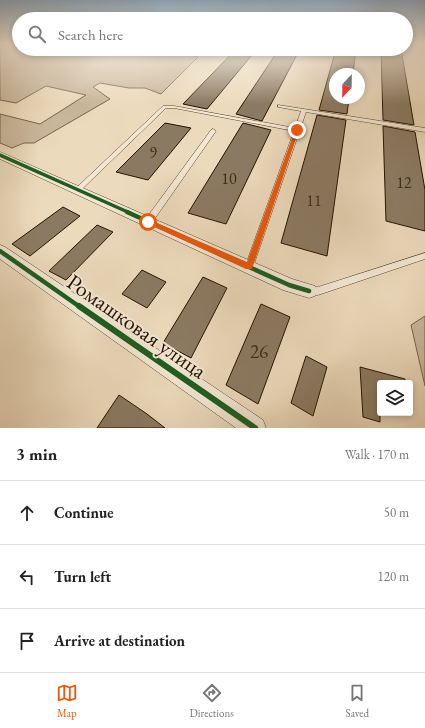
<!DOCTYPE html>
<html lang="en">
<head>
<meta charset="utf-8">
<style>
  :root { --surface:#fff; --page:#f2f2f2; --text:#222; --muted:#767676; --line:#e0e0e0; --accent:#ea580c }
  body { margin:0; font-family:"EB Garamond",serif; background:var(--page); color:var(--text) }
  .controls { position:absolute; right:12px; bottom:12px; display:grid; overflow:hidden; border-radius:4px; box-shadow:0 2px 6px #0003 }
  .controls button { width:36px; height:36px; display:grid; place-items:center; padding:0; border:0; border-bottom:1px solid var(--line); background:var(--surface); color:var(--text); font:20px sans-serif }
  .compass { position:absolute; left:329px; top:68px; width:36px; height:36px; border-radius:50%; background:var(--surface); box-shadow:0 2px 6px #0003; rotate:202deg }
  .stop { position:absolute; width:12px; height:12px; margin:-9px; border:3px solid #ea580c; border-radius:50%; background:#fff }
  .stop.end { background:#ea580c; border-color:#fff; box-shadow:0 1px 4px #0008 }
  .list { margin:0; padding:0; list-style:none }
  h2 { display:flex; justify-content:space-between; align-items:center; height:52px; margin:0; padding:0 16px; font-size:17px }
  h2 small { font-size:13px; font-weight:400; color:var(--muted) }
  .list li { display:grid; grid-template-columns:26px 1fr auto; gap:12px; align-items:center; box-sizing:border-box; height:64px; padding:0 16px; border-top:1px solid var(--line) }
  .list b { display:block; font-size:15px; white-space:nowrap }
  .list em { font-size:13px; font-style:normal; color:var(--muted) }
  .icon { flex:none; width:22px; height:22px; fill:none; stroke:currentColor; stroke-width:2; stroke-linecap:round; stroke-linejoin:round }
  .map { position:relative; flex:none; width:425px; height:428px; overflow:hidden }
  .search { position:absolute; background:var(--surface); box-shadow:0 2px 6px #0003; left:12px; right:12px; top:12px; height:44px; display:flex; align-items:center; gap:10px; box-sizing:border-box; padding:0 14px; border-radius:22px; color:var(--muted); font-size:15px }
  .sheet { height:244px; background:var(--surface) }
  nav { display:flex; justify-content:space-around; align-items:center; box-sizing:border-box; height:56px; border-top:1px solid var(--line); background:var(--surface); font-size:11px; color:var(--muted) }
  nav a { display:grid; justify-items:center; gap:2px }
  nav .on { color:var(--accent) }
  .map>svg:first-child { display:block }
  .green { fill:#cab89c; stroke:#76664e }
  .building { fill:#8b7a62; stroke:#221300 }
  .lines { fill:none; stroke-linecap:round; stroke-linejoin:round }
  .service-casing { stroke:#54452f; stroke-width:1 }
  .minor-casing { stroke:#54452f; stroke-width:1 }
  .service { fill:#f3e7d3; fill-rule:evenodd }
  .minor { fill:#f3e7d3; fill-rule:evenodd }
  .cycleway-far2-casing { stroke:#f3e7d3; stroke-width:5.5 }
  .cycleway-far1-casing { stroke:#f3e7d3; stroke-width:7 }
  .cycleway-casing { stroke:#f3e7d3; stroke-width:8 }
  .cycleway-far2 { stroke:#1b5e20; stroke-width:3.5 }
  .cycleway-far1 { stroke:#1b5e20; stroke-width:4.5 }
  .cycleway { stroke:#1b5e20; stroke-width:6 }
  .route { fill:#ea580c }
  .labels { text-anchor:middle; stroke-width:4; stroke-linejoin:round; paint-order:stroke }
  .number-label { font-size:16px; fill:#3c2d18 }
  .near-number-label { font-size:19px; fill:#3c2d18 }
  .near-street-label { font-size:22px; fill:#221300; stroke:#f3e7d3 }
</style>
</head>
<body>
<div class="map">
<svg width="425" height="428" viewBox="0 0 425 428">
  <rect width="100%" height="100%" fill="#ecdabc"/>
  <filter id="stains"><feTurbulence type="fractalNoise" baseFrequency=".005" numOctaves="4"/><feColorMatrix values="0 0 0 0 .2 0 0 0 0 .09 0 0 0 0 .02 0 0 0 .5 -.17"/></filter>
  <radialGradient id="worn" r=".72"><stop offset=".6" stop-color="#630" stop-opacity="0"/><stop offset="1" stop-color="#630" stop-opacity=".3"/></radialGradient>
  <!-- green -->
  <g class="green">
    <path d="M 10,44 L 19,44 L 19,49 L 179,49 L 180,52 L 198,57 L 161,94 L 145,88 L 129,88 L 100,83 L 93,87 L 110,99 L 34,143 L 24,143 L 12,148 L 0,143 L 0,114 L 40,124 L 86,95 L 46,86 L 16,103 L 0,100 L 0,45 Z"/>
    <path d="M 425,316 L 425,386 L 411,325 Z"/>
  </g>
  <!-- building -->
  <g class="building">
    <path d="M 236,49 L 257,49 L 207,109 L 183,104 Z"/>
    <path d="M 279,49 L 300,49 L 262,121 L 236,114 Z"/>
    <path d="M 336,49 L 356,49 L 353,74 L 335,74 L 335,98 L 349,98 L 347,114 L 319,110 Z"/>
    <path d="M 381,49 L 401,49 L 414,125 L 383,120 Z"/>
    <path d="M 317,115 L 346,120 L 327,256 L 281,243 Z"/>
    <path d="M 165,123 L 191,128 L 148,180 L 116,172 Z"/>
    <path d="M 243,123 L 271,130 L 226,224 L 188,213 Z"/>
    <path d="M 383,126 L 415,132 L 425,190 L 425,231 L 386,221 Z"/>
    <path d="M 63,207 L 80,216 L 30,256 L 12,244 Z"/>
    <path d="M 97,225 L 113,232 L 66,280 L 49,271 Z"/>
    <path d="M 142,270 L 166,282 L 147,308 L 122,294 Z"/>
    <path d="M 203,277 L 227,288 L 191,358 L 163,343 Z"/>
    <path d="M 261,304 L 290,317 L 258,404 L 226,385 Z"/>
    <path d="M 306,356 L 327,367 L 313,416 L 291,403 Z"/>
    <path d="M 360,367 L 405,379 L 405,383 L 380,383 L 380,422 L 363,417 Z"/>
    <path d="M 119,395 L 147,414 L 165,428 L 97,428 Z"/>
  </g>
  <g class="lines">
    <!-- service casing -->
    <g class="service-casing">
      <g id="service">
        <path d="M 278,105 L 425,128 L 425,132 L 306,112 L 253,267 L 252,269 L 249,270 L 246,269 L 245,267 L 294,131 L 174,108 L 166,108 L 79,192 L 75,192 L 74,190 L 163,106 L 174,106 L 295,128 L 301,111 L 278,107 Z"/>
        <path d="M 213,129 L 216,131 L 151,224 L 145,224 L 144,222 L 145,220 L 211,130 Z"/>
        <path d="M 425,253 L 425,259 L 318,295 L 306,294 L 305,291 L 306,288 L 318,287 Z"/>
      </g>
    </g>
    <!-- minor casing -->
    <g class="minor-casing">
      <g id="minor">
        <path d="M 0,152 L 292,279 L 315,286 L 317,291 L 315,296 L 309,298 L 283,290 L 0,159 Z"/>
        <path d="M 0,245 L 5,247 L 263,420 L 266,428 L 236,428 L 0,259 Z"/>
      </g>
    </g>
    <!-- service -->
    <use href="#service" class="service"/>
    <!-- minor -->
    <use href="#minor" class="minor"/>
    <!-- cycleway-far2 casing -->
    <g class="cycleway-far2-casing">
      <path id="cycleway-far2" d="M 0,155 L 130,213"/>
    </g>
    <!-- cycleway-far1 casing -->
    <g class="cycleway-far1-casing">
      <g id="cycleway-far1">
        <path d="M 127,212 L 289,285 L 309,291"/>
        <path d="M 0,251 L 80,307"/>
      </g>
    </g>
    <!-- cycleway casing -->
    <g class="cycleway-casing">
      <path id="cycleway" d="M 79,306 L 255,428"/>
    </g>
    <!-- cycleway-far2 -->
    <use href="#cycleway-far2" class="cycleway-far2"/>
    <!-- cycleway-far1 -->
    <use href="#cycleway-far1" class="cycleway-far1"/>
    <!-- cycleway -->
    <use href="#cycleway" class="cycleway"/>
  </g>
  <!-- sky -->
  <linearGradient id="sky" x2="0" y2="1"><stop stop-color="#8ea8bd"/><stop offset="0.42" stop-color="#f6eee1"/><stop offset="1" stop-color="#f6eee1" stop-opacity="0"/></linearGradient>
  <rect width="425" height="104" fill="url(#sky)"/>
  <!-- route -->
  <path class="route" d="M 297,128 L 299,130 L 252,269 L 246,269 L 146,223 L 146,220 L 150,220 L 247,262 L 295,130 Z"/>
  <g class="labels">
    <!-- number labels -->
    <g class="number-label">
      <text x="153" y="158">9</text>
      <text x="229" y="184">10</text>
      <text x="404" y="188">12</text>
      <text x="314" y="206">11</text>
    </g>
    <!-- near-number labels -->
    <g class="near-number-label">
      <text x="259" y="358">26</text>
    </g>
    <!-- near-street labels -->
    <g class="near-street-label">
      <text transform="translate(137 326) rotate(35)" y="8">Ромашковая улица</text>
    </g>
  </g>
  <rect width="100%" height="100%" filter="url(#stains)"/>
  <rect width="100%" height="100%" fill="url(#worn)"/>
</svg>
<div class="controls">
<button><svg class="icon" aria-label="layers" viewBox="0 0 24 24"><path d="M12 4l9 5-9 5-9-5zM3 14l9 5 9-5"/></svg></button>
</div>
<svg class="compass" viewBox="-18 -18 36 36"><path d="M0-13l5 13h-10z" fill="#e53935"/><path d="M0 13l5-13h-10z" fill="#767676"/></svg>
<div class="stop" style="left:148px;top:222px"></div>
<div class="stop end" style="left:297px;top:130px"></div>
<div class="search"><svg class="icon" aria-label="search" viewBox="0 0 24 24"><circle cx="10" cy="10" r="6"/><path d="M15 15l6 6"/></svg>Search here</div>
</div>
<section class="sheet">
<h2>3 min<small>Walk · 170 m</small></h2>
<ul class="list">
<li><svg class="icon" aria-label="ahead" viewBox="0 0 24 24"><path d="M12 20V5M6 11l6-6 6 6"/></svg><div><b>Continue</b></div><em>50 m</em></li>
<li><svg class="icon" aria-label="left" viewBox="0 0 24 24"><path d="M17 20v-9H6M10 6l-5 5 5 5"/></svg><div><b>Turn left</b></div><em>120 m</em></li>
<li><svg class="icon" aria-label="arrive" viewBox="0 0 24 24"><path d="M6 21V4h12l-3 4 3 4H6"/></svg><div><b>Arrive at destination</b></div></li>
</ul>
</section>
<nav>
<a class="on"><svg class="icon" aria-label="map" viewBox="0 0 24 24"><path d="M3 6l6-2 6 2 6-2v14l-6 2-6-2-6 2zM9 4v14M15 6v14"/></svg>Map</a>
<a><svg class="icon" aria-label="directions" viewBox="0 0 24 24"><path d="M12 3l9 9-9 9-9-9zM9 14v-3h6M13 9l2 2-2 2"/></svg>Directions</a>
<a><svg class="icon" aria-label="saved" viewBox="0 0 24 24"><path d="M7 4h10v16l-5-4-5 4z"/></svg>Saved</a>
</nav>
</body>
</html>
